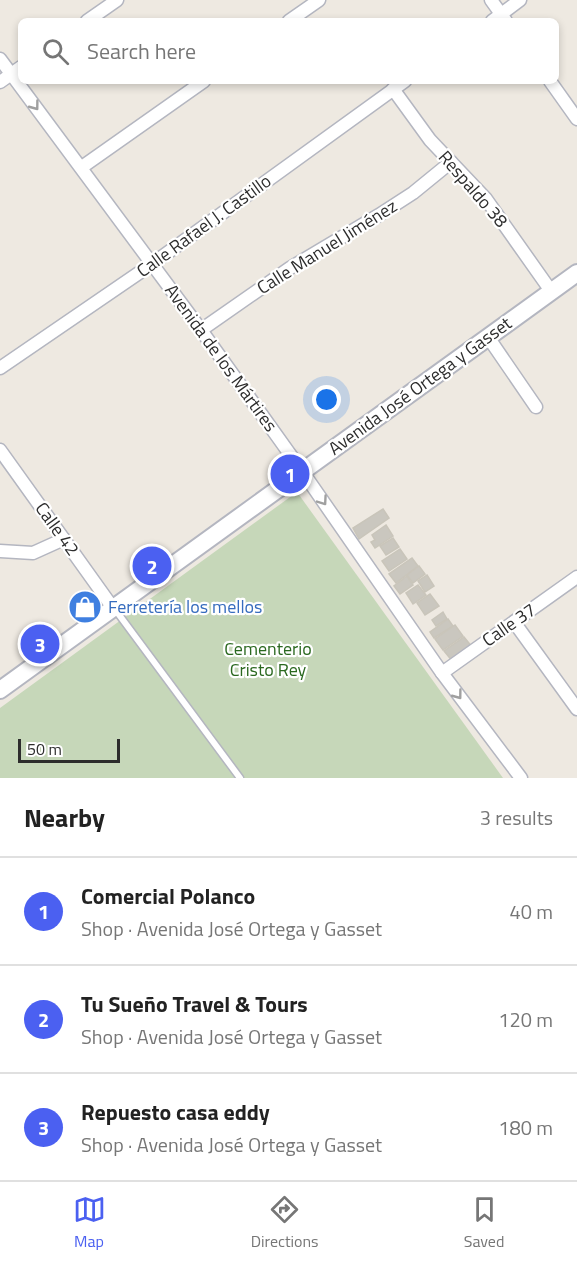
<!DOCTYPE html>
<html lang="en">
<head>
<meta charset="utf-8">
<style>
  :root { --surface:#fff; --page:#f2f2f2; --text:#222; --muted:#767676; --line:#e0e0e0; --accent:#4b60f1 }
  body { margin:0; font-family:"Titillium Web",sans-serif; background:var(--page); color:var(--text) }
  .scale { position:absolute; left:18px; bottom:15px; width:102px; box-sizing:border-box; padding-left:6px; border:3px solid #2d2d2d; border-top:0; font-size:16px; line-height:21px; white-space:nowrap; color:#2d2d2d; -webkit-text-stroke:4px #fff; paint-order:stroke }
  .you { position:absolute; left:327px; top:400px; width:21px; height:21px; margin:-15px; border:4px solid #fff; border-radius:50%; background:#1a73e8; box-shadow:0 0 0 9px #1a73e833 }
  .badge { display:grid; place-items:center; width:39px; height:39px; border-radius:50%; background:var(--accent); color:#fff; font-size:20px; font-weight:700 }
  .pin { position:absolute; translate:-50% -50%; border:3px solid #fff; box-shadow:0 2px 6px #0006 }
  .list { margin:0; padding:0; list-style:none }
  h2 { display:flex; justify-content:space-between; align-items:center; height:78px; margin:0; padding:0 24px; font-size:26px }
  h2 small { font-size:20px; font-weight:400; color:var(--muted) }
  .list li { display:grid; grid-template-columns:39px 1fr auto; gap:18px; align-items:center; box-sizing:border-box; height:108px; padding:0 24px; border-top:2px solid var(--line) }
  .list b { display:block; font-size:22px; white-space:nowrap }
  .list p { margin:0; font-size:20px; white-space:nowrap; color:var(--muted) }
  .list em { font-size:20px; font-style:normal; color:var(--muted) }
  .icon { flex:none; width:33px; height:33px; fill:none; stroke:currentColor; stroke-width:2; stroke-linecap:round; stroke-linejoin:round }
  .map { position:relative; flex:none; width:577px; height:778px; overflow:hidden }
  .search { position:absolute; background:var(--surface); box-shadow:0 3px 9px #0003; left:18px; right:18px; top:18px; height:66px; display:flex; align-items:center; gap:15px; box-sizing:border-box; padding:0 21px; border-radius:9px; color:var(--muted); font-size:22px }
  .sheet { height:402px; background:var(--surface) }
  nav { display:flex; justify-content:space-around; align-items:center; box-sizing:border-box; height:84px; border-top:2px solid var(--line); background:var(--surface); font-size:16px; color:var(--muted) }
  nav a { display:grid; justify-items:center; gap:3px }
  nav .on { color:var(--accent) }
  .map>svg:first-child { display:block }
  .cemetery { fill:#c6d7b9 }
  .building { fill:#cac7bf; stroke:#c9c5ba; stroke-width:1.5 }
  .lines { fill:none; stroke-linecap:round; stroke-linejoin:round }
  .service-casing { stroke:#b4b6c0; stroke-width:9 }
  .minor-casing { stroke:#b4b6c0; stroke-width:15 }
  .secondary-casing { stroke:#b4b6c0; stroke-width:20 }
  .service { stroke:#fff; stroke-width:6 }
  .minor { stroke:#fff; stroke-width:12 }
  .secondary { stroke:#fff; stroke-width:16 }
  .oneway { stroke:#a0a0a0 }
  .labels { text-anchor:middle; stroke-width:4.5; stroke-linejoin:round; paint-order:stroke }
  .street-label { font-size:18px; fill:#2d2d2d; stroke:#fff }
  .shop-label { font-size:18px; fill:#366cbe; stroke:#fff; text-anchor:start }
  .park-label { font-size:18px; fill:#2a681f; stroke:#fff }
</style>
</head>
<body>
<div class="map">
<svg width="577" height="778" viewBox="0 0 577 778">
  <rect width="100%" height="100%" fill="#eee9e1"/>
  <!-- cemetery -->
  <path class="cemetery" d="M 297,492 L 503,778 L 0,778 L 0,708 Z"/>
  <!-- building -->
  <g class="building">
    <path d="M 383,509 L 389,518 L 359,539 L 353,528 Z"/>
    <path d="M 386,525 L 393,536 L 375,548 L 371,542 L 375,540 L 372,535 Z"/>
    <path d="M 393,538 L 399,547 L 386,555 L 380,546 Z"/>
    <path d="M 400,549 L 407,559 L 389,571 L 382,561 Z"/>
    <path d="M 412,558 L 418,566 L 396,583 L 389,574 Z"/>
    <path d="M 419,566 L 425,574 L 413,583 L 407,575 Z"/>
    <path d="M 427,575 L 434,586 L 425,592 L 418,581 Z"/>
    <path d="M 407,576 L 413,585 L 400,594 L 394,586 Z"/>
    <path d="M 418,585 L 426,595 L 413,604 L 406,593 Z"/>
    <path d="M 430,594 L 439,606 L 425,615 L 417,603 Z"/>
    <path d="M 443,612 L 447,619 L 436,626 L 432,620 Z"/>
    <path d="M 448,619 L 453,626 L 434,638 L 430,632 Z"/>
    <path d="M 455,625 L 463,636 L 443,650 L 435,639 Z"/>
    <path d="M 464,637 L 473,648 L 453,662 L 444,651 Z"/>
  </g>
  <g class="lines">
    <!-- service casing -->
    <g class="service-casing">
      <path id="service" d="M 114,608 L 240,778"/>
    </g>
    <!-- minor casing -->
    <g class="minor-casing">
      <g id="minor">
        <path d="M 491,0 L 506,21"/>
        <path d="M 87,21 L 117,0"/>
        <path d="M 289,21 L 319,0"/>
        <path d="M 492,21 L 520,0"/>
        <path d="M 0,59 L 201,330 L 302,471 L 442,673 L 521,778"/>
        <path d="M 550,81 L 577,119"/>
        <path d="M 0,82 L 21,67"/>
        <path d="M 393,89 L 430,140 L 486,199 L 551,291"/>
        <path d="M 82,167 L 204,81"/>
        <path d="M 201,330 L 290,268 L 379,215 L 413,193 L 451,162"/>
        <path d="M 488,337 L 536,407"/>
        <path d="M 0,368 L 152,264 L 405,81"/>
        <path d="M 0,450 L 113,608"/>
        <path d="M 0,551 L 33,553 L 64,539"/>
        <path d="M 514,622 L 577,709"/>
        <path d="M 442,673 L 577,577"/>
      </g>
    </g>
    <!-- secondary casing -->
    <g class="secondary-casing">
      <path id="secondary" d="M 0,690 L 577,273"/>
    </g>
    <!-- service -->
    <use href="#service" class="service"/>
    <!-- minor -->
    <use href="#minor" class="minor"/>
    <!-- secondary -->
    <use href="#secondary" class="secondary"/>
  </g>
  <!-- one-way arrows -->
  <defs><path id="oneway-chevron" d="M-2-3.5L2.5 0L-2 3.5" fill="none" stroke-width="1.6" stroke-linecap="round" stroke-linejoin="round" transform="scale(1.5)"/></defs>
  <g class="oneway">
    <use href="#oneway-chevron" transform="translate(35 106) rotate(53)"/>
    <use href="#oneway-chevron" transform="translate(323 501) rotate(55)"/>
    <use href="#oneway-chevron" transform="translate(458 695) rotate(53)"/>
  </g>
  <!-- icons -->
  <defs>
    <g id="shop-disc" transform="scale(1.725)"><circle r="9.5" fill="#3f7fe0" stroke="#fff"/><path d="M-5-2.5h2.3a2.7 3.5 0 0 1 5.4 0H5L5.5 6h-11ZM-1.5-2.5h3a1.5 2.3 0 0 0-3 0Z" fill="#fff"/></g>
  </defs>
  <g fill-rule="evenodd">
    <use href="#shop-disc" x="85" y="607"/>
  </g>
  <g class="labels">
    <!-- street labels -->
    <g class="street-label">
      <text transform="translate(473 189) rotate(49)" y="6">Respaldo 38</text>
      <text transform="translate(204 226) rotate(-36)" y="6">Calle Rafael J. Castillo</text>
      <text transform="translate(327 247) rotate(-32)" y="6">Calle Manuel Jiménez</text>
      <text transform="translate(221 358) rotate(54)" y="6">Avenida de los Mártires</text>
      <text transform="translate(420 386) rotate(-36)" y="6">Avenida José Ortega y Gasset</text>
      <text transform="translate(57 529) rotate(54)" y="6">Calle 42</text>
      <text transform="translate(509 625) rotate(-35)" y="6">Calle 37</text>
    </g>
    <!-- shop labels -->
    <g class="shop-label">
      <text x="108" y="613">Ferretería los mellos</text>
    </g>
    <!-- park labels -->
    <g class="park-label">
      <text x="268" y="655">Cementerio<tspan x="268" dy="21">Cristo Rey</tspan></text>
    </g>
  </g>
</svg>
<div class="scale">50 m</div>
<div class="you"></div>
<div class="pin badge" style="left:290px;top:474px">1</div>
<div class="pin badge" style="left:152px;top:566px">2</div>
<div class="pin badge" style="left:40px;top:644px">3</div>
<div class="search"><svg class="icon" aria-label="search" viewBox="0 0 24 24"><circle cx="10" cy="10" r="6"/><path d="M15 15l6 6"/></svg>Search here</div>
</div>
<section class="sheet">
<h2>Nearby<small>3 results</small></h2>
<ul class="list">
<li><span class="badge">1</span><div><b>Comercial Polanco</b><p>Shop · Avenida José Ortega y Gasset</p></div><em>40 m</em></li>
<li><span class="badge">2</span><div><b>Tu Sueño Travel &amp; Tours</b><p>Shop · Avenida José Ortega y Gasset</p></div><em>120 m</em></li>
<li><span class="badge">3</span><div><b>Repuesto casa eddy</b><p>Shop · Avenida José Ortega y Gasset</p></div><em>180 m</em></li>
</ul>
</section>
<nav>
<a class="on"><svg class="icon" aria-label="map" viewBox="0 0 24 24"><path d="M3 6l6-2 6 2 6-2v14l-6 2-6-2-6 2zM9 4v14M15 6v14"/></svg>Map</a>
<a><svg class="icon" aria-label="directions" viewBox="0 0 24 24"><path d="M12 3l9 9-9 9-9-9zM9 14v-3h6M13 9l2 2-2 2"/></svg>Directions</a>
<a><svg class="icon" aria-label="saved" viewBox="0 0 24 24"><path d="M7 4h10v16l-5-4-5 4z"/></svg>Saved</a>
</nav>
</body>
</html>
